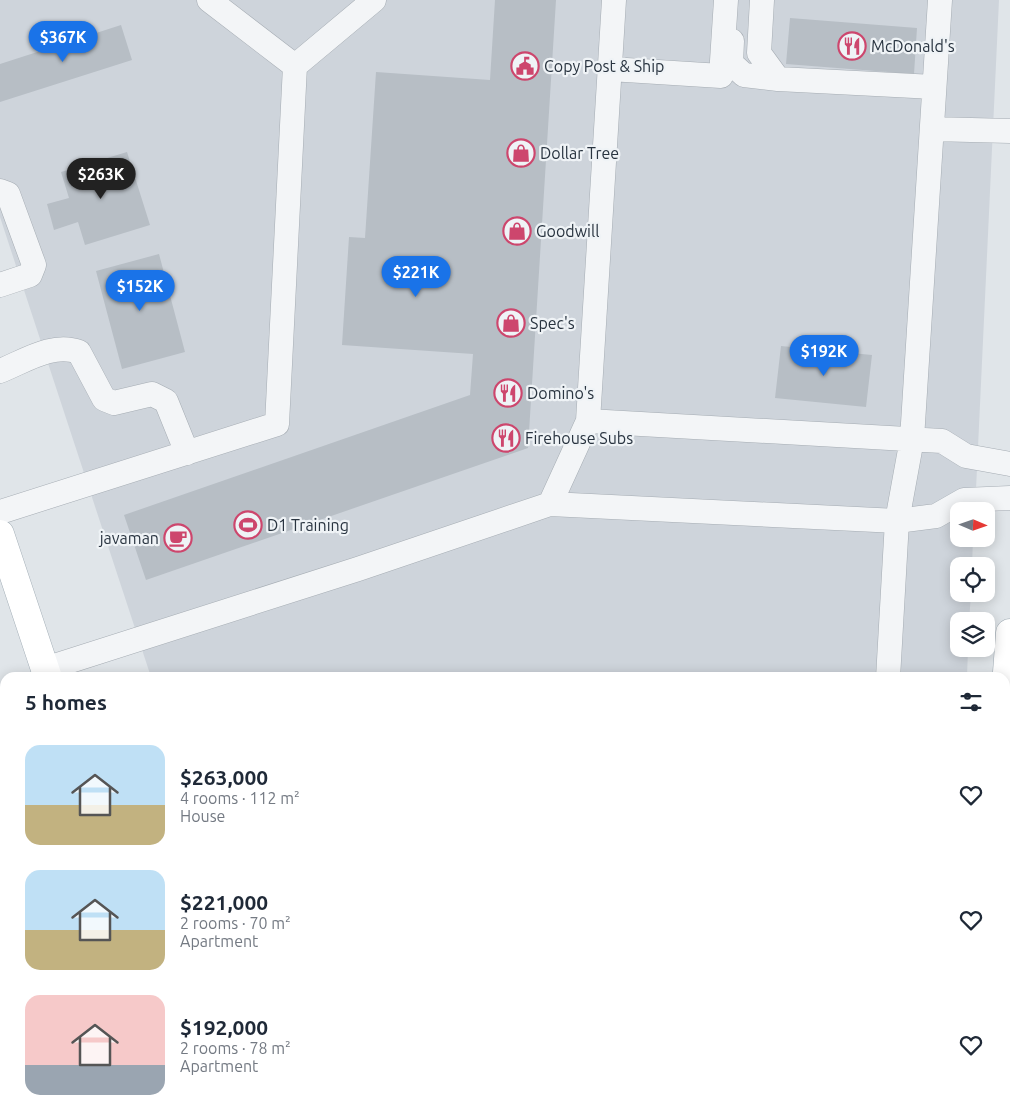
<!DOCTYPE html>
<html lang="en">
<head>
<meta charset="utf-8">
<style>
  body { margin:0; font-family:Ubuntu,sans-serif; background:#f2f2f3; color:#1f2937; height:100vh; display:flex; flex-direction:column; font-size:19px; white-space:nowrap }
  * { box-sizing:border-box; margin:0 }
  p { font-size:16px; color:#747a83 }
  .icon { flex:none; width:28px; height:28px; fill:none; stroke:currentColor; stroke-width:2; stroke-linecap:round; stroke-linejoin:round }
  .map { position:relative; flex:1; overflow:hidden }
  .side { position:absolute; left:0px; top:672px; width:1010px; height:446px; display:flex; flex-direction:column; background:#fff; border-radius:15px 15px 0 0; box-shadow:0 2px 12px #0003 }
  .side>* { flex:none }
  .needle { width:32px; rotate:92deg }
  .fabs { position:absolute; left:950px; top:502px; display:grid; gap:10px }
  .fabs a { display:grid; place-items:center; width:45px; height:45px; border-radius:10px; background:#fff; box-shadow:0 2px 12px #0003; font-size:25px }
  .price { position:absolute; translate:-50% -42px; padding:0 11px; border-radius:18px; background:#1a73e8; color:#fff; font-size:16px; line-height:32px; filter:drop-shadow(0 1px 2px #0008) }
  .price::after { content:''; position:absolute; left:50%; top:30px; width:15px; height:11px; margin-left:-8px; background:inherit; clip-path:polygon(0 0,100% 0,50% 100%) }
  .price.selected { background:#222; color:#fff }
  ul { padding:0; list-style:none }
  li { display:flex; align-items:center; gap:15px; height:125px; padding:0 25px }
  li span { display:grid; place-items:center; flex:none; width:140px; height:100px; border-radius:15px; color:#555 }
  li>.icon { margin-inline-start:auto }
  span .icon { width:60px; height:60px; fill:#fffc; stroke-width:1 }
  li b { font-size:21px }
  h2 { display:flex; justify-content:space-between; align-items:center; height:60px; padding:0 25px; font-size:21px }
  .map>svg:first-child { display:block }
  .built { fill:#ced4db }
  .building { fill:#b7bec5 }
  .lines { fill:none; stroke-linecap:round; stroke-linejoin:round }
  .minor-casing { stroke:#a5acb3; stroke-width:25 }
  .major-casing { stroke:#9fabb4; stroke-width:29 }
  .minor { stroke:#f3f5f7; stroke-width:24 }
  .major { stroke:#fff; stroke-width:28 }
  .labels { text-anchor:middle; stroke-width:4.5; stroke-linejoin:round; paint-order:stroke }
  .poi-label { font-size:16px; fill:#293440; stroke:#eff3f6; text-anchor:start }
</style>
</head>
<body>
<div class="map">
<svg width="1010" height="1118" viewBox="0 0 1010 1118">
  <rect width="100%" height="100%" fill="#e0e5e9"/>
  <path class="built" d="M0,0h999l-24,511h-16v28h14l-1,27h-13v28h12l-2,27h-10v28h9l-1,28h-816l-151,-460z
    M294,1114h652v4h-651z"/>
  <path class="building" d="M495,0h61l-28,448 -382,132 -22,-65 346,-120 3,-41 -131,-9 7,-108 16,1 11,-166 114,8z
    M790,18l127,10 -3,46 -128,-10z
    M121,25l11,35 -132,42v-38z
    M127,152l23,73 -65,20 -7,-23 -24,8 -7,-26 22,-6 -8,-26z
    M159,254l26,98 -63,17 -26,-98z
    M781,346l91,9 -6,52 -91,-9z
    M396,1114h61l2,4h-62z
    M533,1114h229l-1,4h-229z
    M786,1114h82l-1,4h-81z"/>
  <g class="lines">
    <g class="minor-casing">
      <path id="minor" d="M209,0l86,66
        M762,0l-3,53 19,26 156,8
        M732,41l-1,22 13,12 34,4
        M610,69l111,7 5,-76
        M932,129l78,2
        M0,191l8,3 26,71 -4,10 -30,10
        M0,371c25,-10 53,-29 79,-19l25,47 10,4 38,-9 14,7 21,52
        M588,421l26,-421
        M550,504l38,-83 354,20 24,15 44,8
        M0,512l277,-88 18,-358 79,-66
        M45,669l313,-100 192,-65 347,17 39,-5 28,-16 46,-2
        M888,678l9,-157 15,-82 28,-439
        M911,1118v-4"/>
    </g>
    <g class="major-casing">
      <path id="major" d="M0,534l48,144
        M1005,698l5,-65
        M194,1114l1,4
        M973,1118v-4"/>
    </g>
    <use href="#minor" class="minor"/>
    <use href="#major" class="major"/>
  </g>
  <defs>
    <g id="restaurant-ring" transform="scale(1.4375)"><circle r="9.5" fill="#eff3f6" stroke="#cd466d" stroke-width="1.5"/><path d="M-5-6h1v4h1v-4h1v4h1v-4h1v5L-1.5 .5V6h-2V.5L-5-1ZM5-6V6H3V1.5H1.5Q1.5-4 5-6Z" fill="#cd466d"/></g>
    <g id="civic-ring" transform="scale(1.4375)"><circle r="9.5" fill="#eff3f6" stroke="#cd466d" stroke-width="1.5"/><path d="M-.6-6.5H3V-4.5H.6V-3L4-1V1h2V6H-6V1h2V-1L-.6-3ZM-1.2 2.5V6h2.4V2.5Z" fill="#cd466d"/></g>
    <g id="shop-ring" transform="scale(1.4375)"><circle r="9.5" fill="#eff3f6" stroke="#cd466d" stroke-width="1.5"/><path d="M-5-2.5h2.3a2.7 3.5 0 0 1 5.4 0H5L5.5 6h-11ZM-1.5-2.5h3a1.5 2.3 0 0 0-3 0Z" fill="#cd466d"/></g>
    <g id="stadium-ring" transform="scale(1.4375)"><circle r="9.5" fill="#eff3f6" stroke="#cd466d" stroke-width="1.5"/><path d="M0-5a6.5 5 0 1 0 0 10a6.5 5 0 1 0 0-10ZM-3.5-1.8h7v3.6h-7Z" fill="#cd466d"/></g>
    <g id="cafe-ring" transform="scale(1.4375)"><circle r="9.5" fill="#eff3f6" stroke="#cd466d" stroke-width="1.5"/><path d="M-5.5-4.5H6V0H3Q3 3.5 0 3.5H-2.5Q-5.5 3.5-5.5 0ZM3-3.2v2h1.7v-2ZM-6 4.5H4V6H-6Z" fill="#cd466d"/></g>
  </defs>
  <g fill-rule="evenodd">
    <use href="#restaurant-ring" x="852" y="46"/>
    <use href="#civic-ring" x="525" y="66"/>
    <use href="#shop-ring" x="521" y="153"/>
    <use href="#shop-ring" x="517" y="231"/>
    <use href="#shop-ring" x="511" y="323"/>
    <use href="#restaurant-ring" x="508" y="393"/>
    <use href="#restaurant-ring" x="506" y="438"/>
    <use href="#stadium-ring" x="248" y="525"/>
    <use href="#cafe-ring" x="178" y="538"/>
  </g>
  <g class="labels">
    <g class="poi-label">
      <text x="871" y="52">McDonald's</text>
      <text x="544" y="72">Copy Post &amp; Ship</text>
      <text x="540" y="159">Dollar Tree</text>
      <text x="536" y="237">Goodwill</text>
      <text x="530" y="329">Spec's</text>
      <text x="527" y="399">Domino's</text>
      <text x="525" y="444">Firehouse Subs</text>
      <text x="267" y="531">D1 Training</text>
      <text x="159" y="544" text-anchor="end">javaman</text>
    </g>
  </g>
</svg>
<div class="fabs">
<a><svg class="needle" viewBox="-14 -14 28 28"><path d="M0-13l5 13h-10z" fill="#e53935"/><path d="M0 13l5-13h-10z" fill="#747a83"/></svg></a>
<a><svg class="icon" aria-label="locate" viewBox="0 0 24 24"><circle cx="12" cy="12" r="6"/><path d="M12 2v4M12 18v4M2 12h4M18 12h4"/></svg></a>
<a><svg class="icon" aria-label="layers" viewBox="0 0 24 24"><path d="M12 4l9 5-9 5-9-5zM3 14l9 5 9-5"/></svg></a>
</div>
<b class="price" style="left:63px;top:63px">$367K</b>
<b class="price selected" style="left:101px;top:200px">$263K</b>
<b class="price" style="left:416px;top:298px">$221K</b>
<b class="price" style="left:140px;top:312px">$152K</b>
<b class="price" style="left:824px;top:377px">$192K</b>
<section class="side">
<h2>5 homes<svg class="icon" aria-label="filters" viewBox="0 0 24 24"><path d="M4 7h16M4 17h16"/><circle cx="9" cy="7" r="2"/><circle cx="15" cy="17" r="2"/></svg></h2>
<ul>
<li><span style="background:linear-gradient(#bfe0f5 60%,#c2b280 0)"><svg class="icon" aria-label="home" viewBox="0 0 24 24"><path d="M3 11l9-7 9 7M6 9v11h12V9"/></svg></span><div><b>$263,000</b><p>4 rooms · 112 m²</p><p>House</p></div><svg class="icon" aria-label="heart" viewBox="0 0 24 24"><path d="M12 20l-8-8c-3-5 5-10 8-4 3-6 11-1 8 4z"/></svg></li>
<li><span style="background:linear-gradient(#bfe0f5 60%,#c2b280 0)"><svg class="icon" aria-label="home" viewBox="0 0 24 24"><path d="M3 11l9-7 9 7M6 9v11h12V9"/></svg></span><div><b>$221,000</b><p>2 rooms · 70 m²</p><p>Apartment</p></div><svg class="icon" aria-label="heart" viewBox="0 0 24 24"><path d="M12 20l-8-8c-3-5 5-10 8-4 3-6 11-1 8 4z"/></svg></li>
<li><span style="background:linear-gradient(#f6c9c9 70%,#9aa5b1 0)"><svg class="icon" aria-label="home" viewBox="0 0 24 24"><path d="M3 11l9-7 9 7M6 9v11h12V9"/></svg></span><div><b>$192,000</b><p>2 rooms · 78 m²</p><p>Apartment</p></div><svg class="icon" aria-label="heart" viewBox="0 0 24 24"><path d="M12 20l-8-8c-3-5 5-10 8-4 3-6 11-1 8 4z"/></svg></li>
</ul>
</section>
</div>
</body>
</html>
